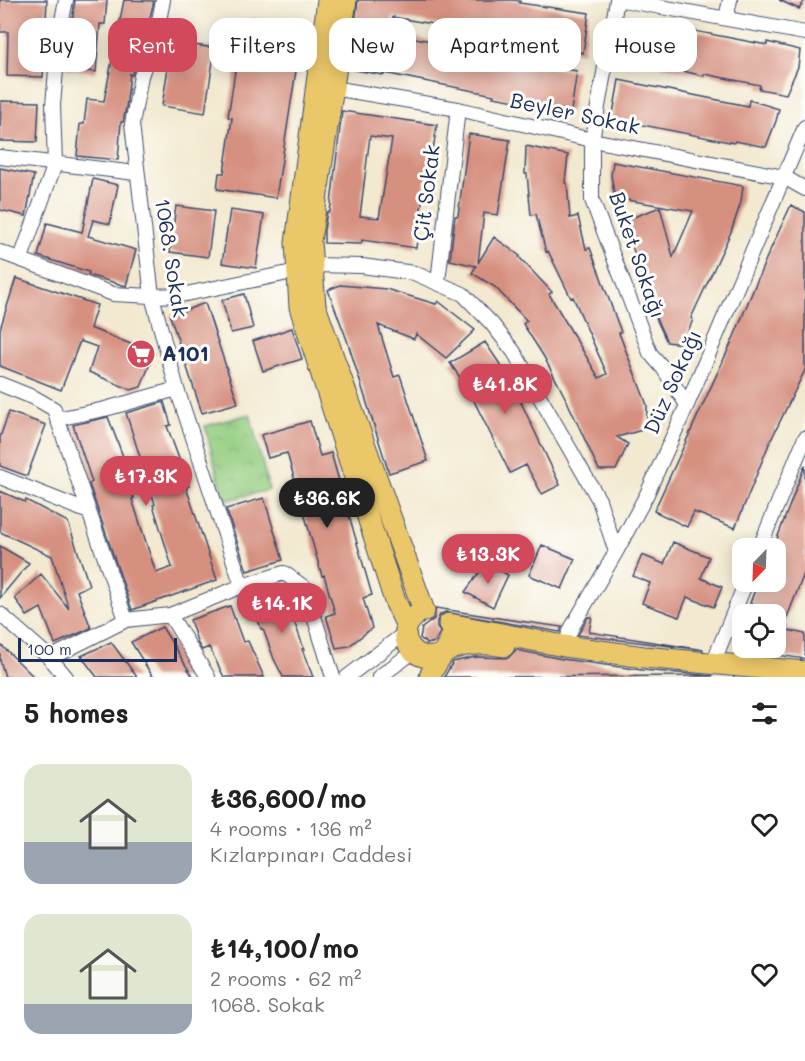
<!DOCTYPE html>
<html lang="en">
<head>
<meta charset="utf-8">
<style>
  body { margin:0; font-family:Mali,sans-serif; background:#f6f6f6; color:#222; height:100vh; display:flex; flex-direction:column; font-size:22px; white-space:nowrap }
  * { box-sizing:border-box; margin:0 }
  p { font-size:20px; color:#767676 }
  .icon { flex:none; width:33px; height:33px; fill:none; stroke:currentColor; stroke-width:2; stroke-linecap:round; stroke-linejoin:round }
  .map { position:relative; height:677px; overflow:hidden }
  .panel { display:flex; flex-direction:column; background:#fff; flex:1 }
  .panel>* { flex:none }
  .banner { position:absolute; left:18px; top:18px; width:770px; height:54px; display:flex; gap:12px }
  .needle { width:39px; rotate:203deg }
  .fabs { position:absolute; left:732px; top:538px; display:grid; gap:12px }
  .fabs a { display:grid; place-items:center; width:54px; height:54px; border-radius:12px; background:#fff; box-shadow:0 3px 15px #0003; font-size:30px }
  .scale { position:absolute; left:18px; bottom:15px; width:159px; box-sizing:border-box; padding-left:6px; border:3px solid #1b2f5e; border-top:0; font-size:16px; line-height:21px; white-space:nowrap; color:#1b2f5e; -webkit-text-stroke:4px #fdfcf7; paint-order:stroke }
  .price { position:absolute; translate:-50% -51px; padding:0 14px; border-radius:21px; background:#d1495b; color:#fff; font-size:20px; line-height:39px; filter:drop-shadow(0 2px 3px #0008) }
  .price::after { content:''; position:absolute; left:50%; top:36px; width:18px; height:14px; margin-left:-9px; background:inherit; clip-path:polygon(0 0,100% 0,50% 100%) }
  .price.on { background:#222; color:#fff }
  ul { padding:0; list-style:none }
  li { display:flex; align-items:center; gap:18px; height:150px; padding:0 24px }
  li span { display:grid; place-items:center; flex:none; width:168px; height:120px; border-radius:18px; color:#555 }
  li>.icon { margin-inline-start:auto }
  span .icon { width:72px; height:72px; fill:#fffc; stroke-width:1 }
  li b { font-size:26px }
  h2 { display:flex; justify-content:space-between; align-items:center; height:72px; padding:0 24px; font-size:26px }
  .tag { padding:0 21px; border-radius:18px; background:#fff; box-shadow:0 3px 15px #0003; font-size:21px; line-height:54px }
  .tag.on { background:#d1495b; color:#fff }
  .map>svg:first-child { display:block }
  .park { fill:url(#park-crowns); stroke:#587e70; stroke-width:1.5 }
  .building { fill:#d69080; fill-rule:evenodd }
  .lines { fill:none; stroke-linecap:round; stroke-linejoin:round }
  .street-casing { stroke:#3b4b6f; stroke-width:16 }
  .primary-casing { stroke:#3b4b6f; stroke-width:23 }
  .street { stroke:#fff; stroke-width:14 }
  .primary { stroke:#eac769; stroke-width:21 }
  .labels { text-anchor:middle; stroke-width:6; stroke-linejoin:round; paint-order:stroke }
  .street-label { font-size:21px; fill:#1b2f5e; stroke:#fdfcf7 }
  .poi-label { font-size:21px; font-weight:bold; fill:#1b2f5e; stroke:#fdfcf7; text-anchor:start }
</style>
</head>
<body>
<div class="map">
<svg width="805" height="677" viewBox="0 0 805 677">
  <defs>
    <pattern id="park-crowns" width="20" height="18" patternUnits="userSpaceOnUse" patternTransform="scale(1.5)"><rect width="20" height="18" fill="#95ce82"/><path d="M2 6a3 3 0 1 1 6 0M12 15a3 3 0 1 1 6 0" fill="none" stroke="#80b173"/></pattern>
  </defs>
  <rect width="100%" height="100%" fill="#fdfcf7"/>
  <filter id="ink" filterUnits="userSpaceOnUse"><feTurbulence type="fractalNoise" baseFrequency=".0167" numOctaves="2"/><feDisplacementMap in="SourceGraphic" scale="12" xChannelSelector="R" yChannelSelector="G"/><feConvolveMatrix kernelMatrix="1 2 1 2 8 2 1 2 1" color-interpolation-filters="sRGB"/></filter>
  <filter id="wash" filterUnits="userSpaceOnUse"><feTurbulence type="fractalNoise" baseFrequency=".008" numOctaves="4" result="noise"/><feDisplacementMap in="SourceGraphic" scale="24" xChannelSelector="R" yChannelSelector="G"/><feGaussianBlur stdDeviation="1.35" result="paint"/><feColorMatrix in="noise" values="0 0 0 0 0 0 0 0 0 0 0 0 0 0 0 0 0 1.4 0 .05"/><feComposite in="paint" operator="in"/></filter>
  <g filter="url(#wash)">
    <rect width="100%" height="100%" fill="#f2e9d0"/>
    <path class="park" d="M250,414l19,76 -45,11 -19,-75z"/>
    <g id="blocks">
      <path class="building" d="M0,0h47l-4,77 -36,-1 1,-44h-8z
        M75,0h32l-2,24h-5l-4,48 -30,-3z
        M124,0l30,1 -9,36 -13,38 -2,-1 -4,34 -3,14h-2l-3,38 -41,-4 3,-32h4l3,-25 17,2z
        M358,0h154l8,1 -1,2 70,10 -6,40 -61,-13 -84,-13v-2l-45,-8 -3,16 101,20 -1,1 51,8v4l36,5 -6,40 -78,-14 1,-2 -110,-22v2l-35,-6z
        M779,0h26l-6,9z
        M250,18l53,8 -27,172 -59,-9 2,-16h5l8,-55 -4,-1 12,-78 7,1z
        M630,21l38,8 1,-3 98,19v-3l33,8 -2,17 -12,27 -27,-5 1,-4 -56,-11v2l-81,-19z
        M172,42l43,6 -10,65 -43,-7z
        M619,80l129,26 1,-6 30,9 -3,12 -10,26 -31,-6 -1,2 -122,-24z
        M1,101l38,1 -2,40 -37,-1z
        M342,111l95,14 -9,55h-3l-9,68 -54,-8 -1,4 -37,-1v-12l3,-19h3zM370,136l22,3 -13,79 -19,-2z
        M469,134l41,6 -12,75 -14,-2 -6,50 16,-26 26,19 -1,1 33,35 -3,2 50,84 8,-4 -34,-77 -2,1 -23,-47 -2,1 -10,-38 -5,1 -4,-41h-2l1,-28 42,9 -3,28h2l3,35 8,-2 8,33 4,-1 31,84 -2,1 28,72v14l-5,11 -25,7 11,7 -12,26h-17l-32,-69 -23,-44 -21,-33 4,-3 -32,-34 -23,-14 4,-7 -26,-6 5,-44h3z
        M613,162l130,24 -2,16 -10,30 -40,86 2,2 -11,24 -15,-2 -12,-26h2l-34,-95 37,-14 13,50 20,-46 -78,-13 -4,-22z
        M0,168l34,7 -8,41 -26,-6z
        M93,179l25,6 -8,39 -17,-4 -5,16 48,14 -10,36 -38,-11 1,-3 -51,-16 9,-33 35,9z
        M791,205l14,7v158l-36,74 -34,84 -41,-16 -7,15 -33,-16 79,-172 33,-80z
        M176,206l38,5 -6,46 -38,-5z
        M230,210l34,5 -8,53 -34,-5z
        M16,278l81,27 -7,23 64,25 -13,34 -10,3 -42,-18 8,-25 -17,-6 -19,49 -61,-24v-37z
        M340,285l46,4 50,15 2,-3 37,29 -29,28 -30,-24 -2,5 -36,-14 16,52 6,-2 28,86 -39,12 -42,-133 -19,-50z
        M244,294l9,34 -22,5 -9,-33z
        M205,303l33,100 -36,10 -32,-97z
        M292,328l10,31 -39,12 -10,-30z
        M485,342l25,37 50,106 -18,9 -16,-29 -16,8 -42,-84 -18,-26z
        M164,402l7,23 -4,1 22,60 -3,1 31,93 -85,30 -43,-126 3,-2 -19,-57 35,-8 19,50 -3,1 10,30 -2,1 24,74 16,-6 -19,-62 2,-1 -29,-91z
        M9,412l37,13 -19,51 -27,-10v-29z
        M310,421l10,35 11,-3 41,142 -9,3 9,30 -23,18 -13,2 -10,-32 9,-3 -11,-38 -2,1 -35,-123 -19,5 -7,-23z
        M805,465v106l-21,54 3,1v4l18,4v25l-49,-7 1,-4h19v-36l-26,-9 8,-21h18v-33h-3z
        M0,491l25,11 1,-2 42,22 21,63 -12,6 14,37 -36,16 -14,-36 -14,8 -12,-18 26,-24 28,35 -17,-53 -52,-24z
        M264,498l19,62 -36,11 -21,-62z
        M673,542l36,15 -8,21 21,9 -8,20 -27,-10 -8,20 -37,-14 8,-20 -17,-7 9,-21 22,9z
        M542,545l33,14 -13,30 -33,-14z
        M0,546l29,17 -29,35z
        M486,563l22,12 -15,32 -28,-15z
        M287,589l9,28 -3,1 11,31h-2l11,28h-30l-9,-18 -11,-30h-2l-9,-28z
        M230,606l13,36 5,-1 16,36h-40l-15,-30 -7,3 -4,-6 -8,-24z
        M436,608l69,11 57,8 -2,5 -115,-20 -5,3 -3,6v7l3,4 -5,10 -8,2 -7,-6 2,-10 12,-9z
        M588,617h4l-3,15 115,18 -126,-15z
        M162,627l31,50h-40l-22,-35z
        M111,642l26,35h-40l-16,-21z
        M0,644l34,33h-29l-5,-17z
        M516,650l46,9 80,11 71,6 -269,1 9,-15 22,-5 33,1z"/>
    </g>
  </g>
  <g filter="url(#ink)">
    <use href="#blocks" fill-opacity="0" stroke="#3b4b6f" stroke-width="1.5"/>
    <g class="lines">
      <g class="street-casing">
        <path id="street" d="M163,0l-6,31 -16,45 -9,48 20,172 25,93 65,197
          M617,0l-25,140v60l58,153 13,15 24,37
          M622,0l183,33
          M726,18l4,-18
          M333,88l125,21 134,31 192,37 21,12
          M0,157l136,16
          M0,252l113,42 39,2 29,-1 117,-24
          M21,258l34,-94 -2,-59 6,-70 7,-35
          M312,265l50,1 52,7 49,21 29,30 22,28 85,148 17,52
          M438,282l20,-173
          M0,384l35,14 19,11 72,211
          M57,419l48,-10 72,-20
          M0,477l89,35
          M759,549l46,-111
          M0,614l50,44 16,19
          M170,615l38,62
          M564,646l8,-19 44,-75 31,-58 40,-89 118,-278
          M50,658l76,-38 44,-5 72,-29 42,-13 21,15 28,89
          M713,663l33,-81
          M347,677l58,-44
          M379,677l34,-25"/>
      </g>
      <g class="primary-casing">
        <path id="primary" d="M328,0l-32,243 4,64 95,294 12,25
          M346,0l-36,241 5,65 109,305
          M415,616c-23,18 0,50 26,39
          M449,624l115,22 80,11 161,15
          M446,651c19,-8 37,-9 58,-5
          M430,677c4,-15 17,-24 21,-39"/>
      </g>
      <use href="#street" class="street"/>
      <use href="#primary" class="primary"/>
    </g>
  </g>
  <defs>
    <g id="supermarket-disc" transform="scale(1.5)"><circle r="9.5" fill="#d1495b" stroke="#fdfcf7"/><path d="M-6-5.5h2.5l.6 2H6L4.5 2H-2.5L-4.4-4H-6ZM-1.5 3.2a1.3 1.3 0 1 0 .1 0ZM3 3.2a1.3 1.3 0 1 0 .1 0Z" fill="#fff"/></g>
  </defs>
  <g fill-rule="evenodd">
    <use href="#supermarket-disc" x="141" y="354"/>
  </g>
  <g class="labels">
    <g class="street-label">
      <text transform="translate(575 114) rotate(12)" y="7">Beyler Sokak</text>
      <text transform="translate(427 193) rotate(-83)" y="7">Çit Sokak</text>
      <text transform="translate(637 255) rotate(71)" y="7">Buket Sokağı</text>
      <text transform="translate(171 258) rotate(81)" y="7">1068. Sokak</text>
      <text transform="translate(673 382) rotate(-66)" y="7">Düz Sokağı</text>
    </g>
    <g class="poi-label">
      <text x="162" y="361">A101</text>
    </g>
  </g>
</svg>
<div class="fabs">
<a><svg class="needle" viewBox="-14 -14 28 28"><path d="M0-13l5 13h-10z" fill="#e53935"/><path d="M0 13l5-13h-10z" fill="#767676"/></svg></a>
<a><svg class="icon" aria-label="locate" viewBox="0 0 24 24"><circle cx="12" cy="12" r="6"/><path d="M12 2v4M12 18v4M2 12h4M18 12h4"/></svg></a>
</div>
<div class="scale">100 m</div>
<b class="price" style="left:505px;top:415px">₺41.8K</b>
<b class="price" style="left:146px;top:507px">₺17.3K</b>
<b class="price on" style="left:327px;top:529px">₺36.6K</b>
<b class="price" style="left:488px;top:585px">₺13.3K</b>
<b class="price" style="left:282px;top:634px">₺14.1K</b>
<div class="banner">
<a class="tag">Buy</a>
<a class="tag on">Rent</a>
<a class="tag">Filters</a>
<a class="tag">New</a>
<a class="tag">Apartment</a>
<a class="tag">House</a>
</div>
</div>
<section class="panel">
<h2>5 homes<svg class="icon" aria-label="filters" viewBox="0 0 24 24"><path d="M4 7h16M4 17h16"/><circle cx="9" cy="7" r="2"/><circle cx="15" cy="17" r="2"/></svg></h2>
<ul>
<li><span style="background:linear-gradient(#dfe7d0 65%,#9aa5b1 0)"><svg class="icon" aria-label="home" viewBox="0 0 24 24"><path d="M3 11l9-7 9 7M6 9v11h12V9"/></svg></span><div><b>₺36,600/mo</b><p>4 rooms · 136 m²</p><p>Kızlarpınarı Caddesi</p></div><svg class="icon" aria-label="heart" viewBox="0 0 24 24"><path d="M12 20l-8-8c-3-5 5-10 8-4 3-6 11-1 8 4z"/></svg></li>
<li><span style="background:linear-gradient(#dfe7d0 75%,#9aa5b1 0)"><svg class="icon" aria-label="home" viewBox="0 0 24 24"><path d="M3 11l9-7 9 7M6 9v11h12V9"/></svg></span><div><b>₺14,100/mo</b><p>2 rooms · 62 m²</p><p>1068. Sokak</p></div><svg class="icon" aria-label="heart" viewBox="0 0 24 24"><path d="M12 20l-8-8c-3-5 5-10 8-4 3-6 11-1 8 4z"/></svg></li>
</ul>
</section>
</body>
</html>
